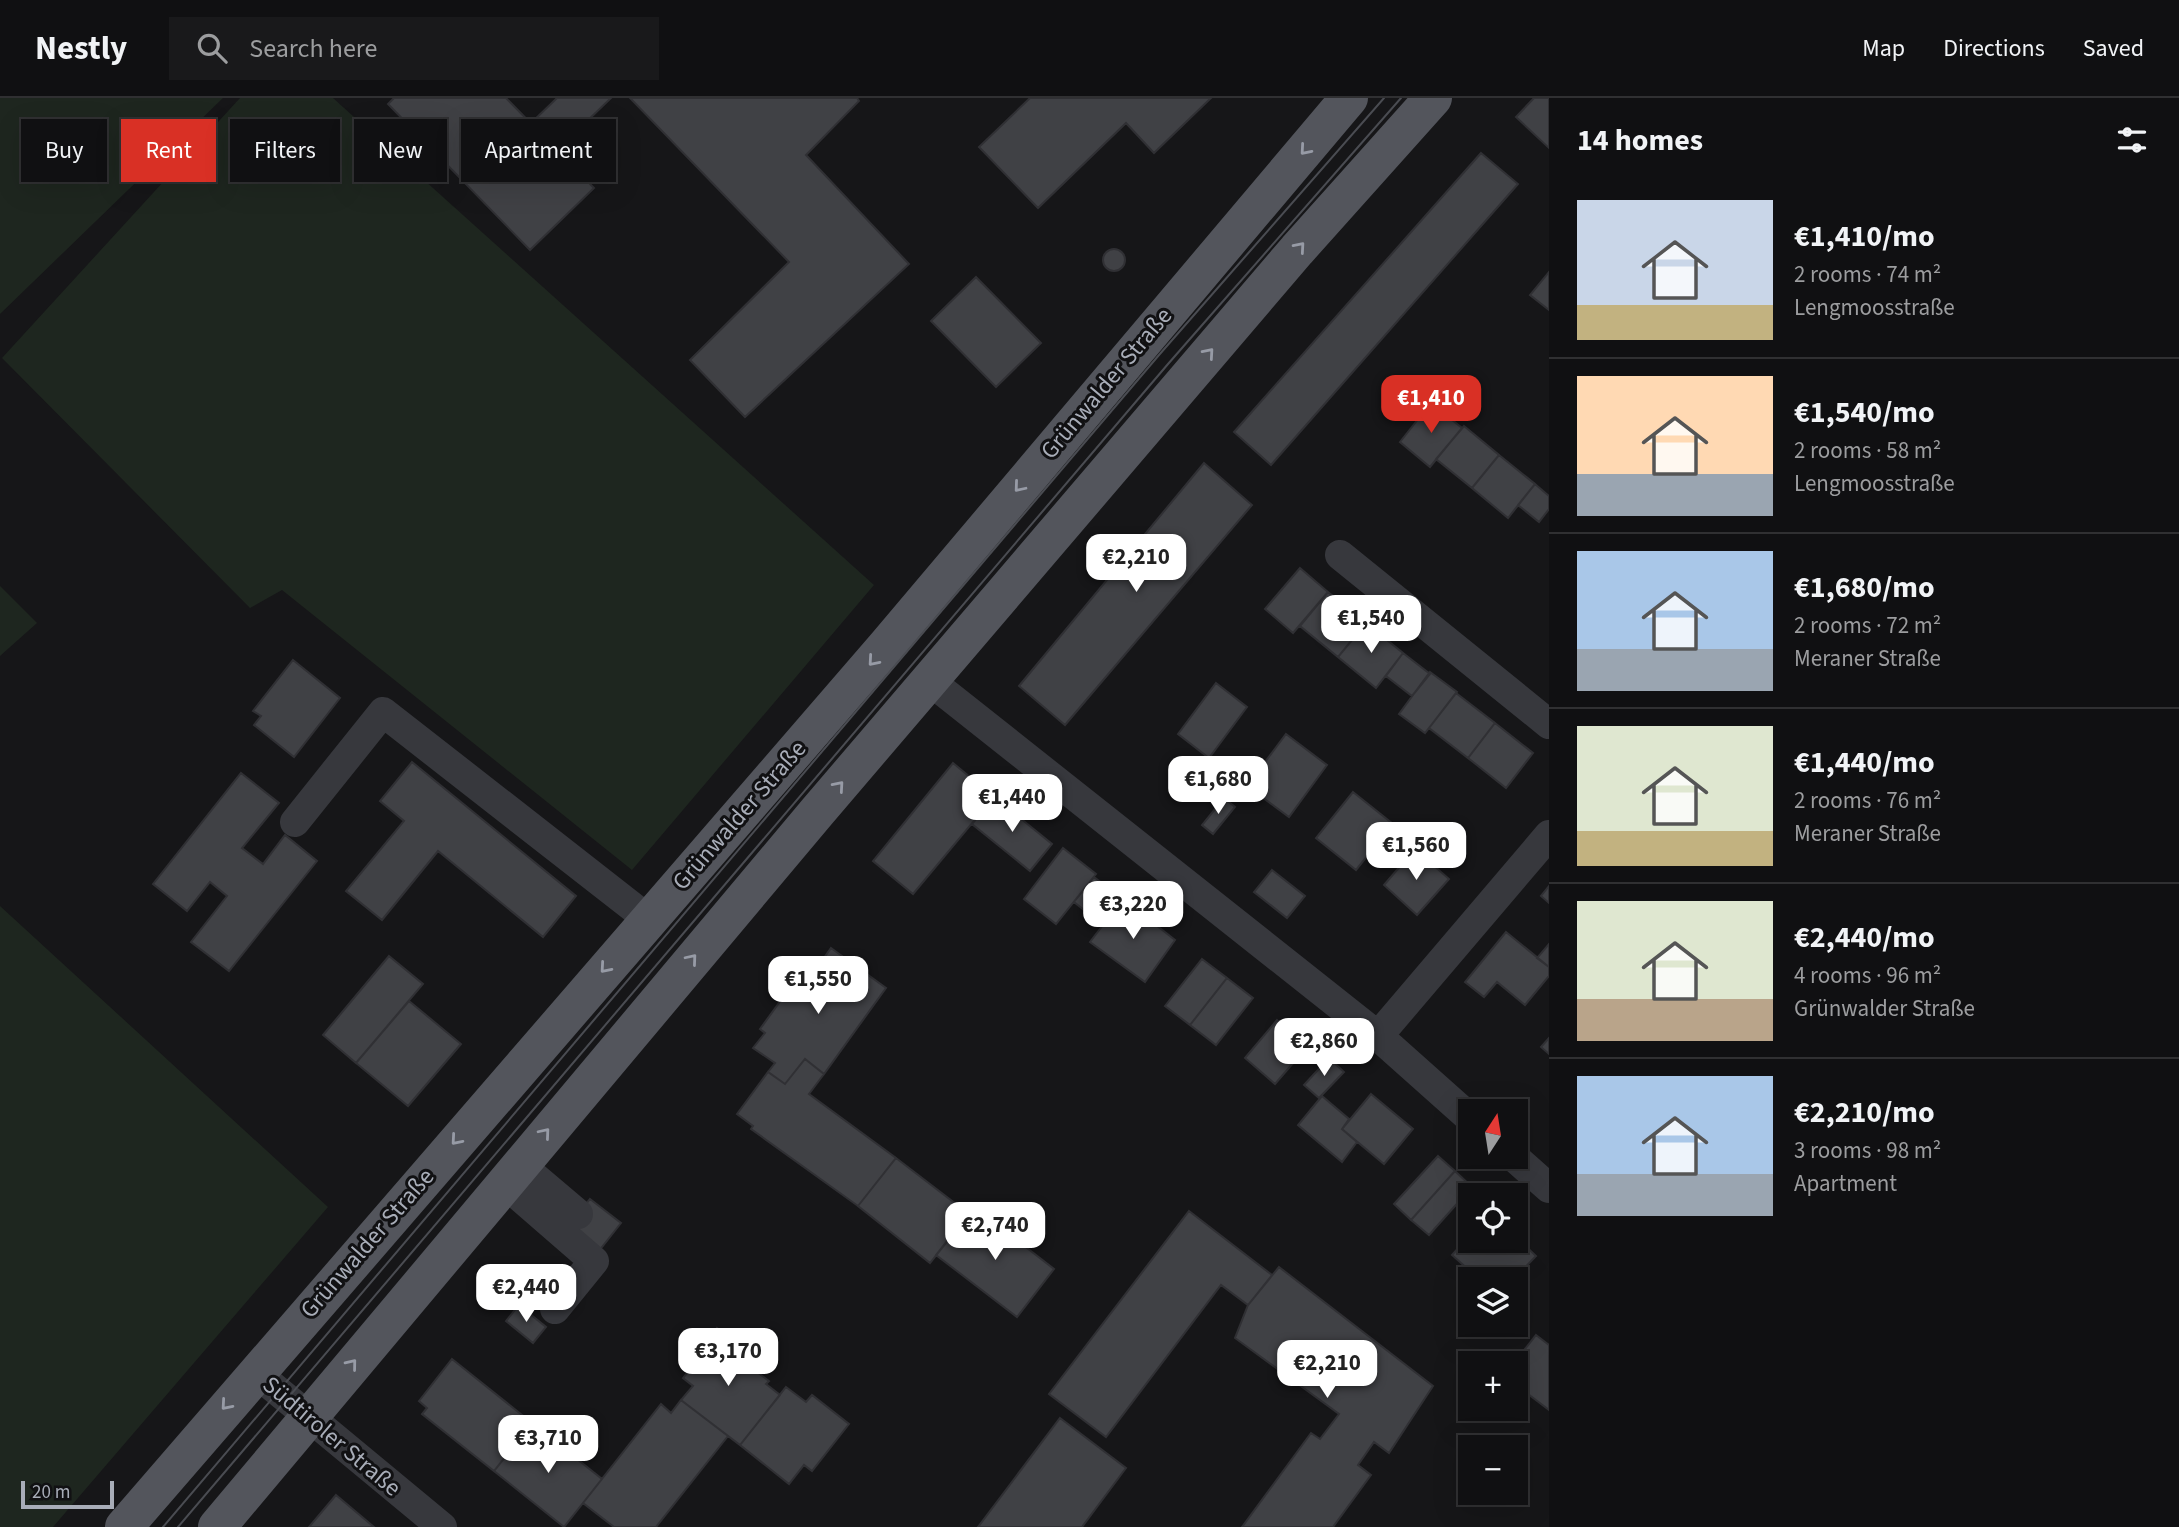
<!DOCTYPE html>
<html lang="en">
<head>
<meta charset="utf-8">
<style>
  body { margin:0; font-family:"Source Sans 3",sans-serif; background:#19191b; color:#f1f3f6; height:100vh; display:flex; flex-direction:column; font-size:26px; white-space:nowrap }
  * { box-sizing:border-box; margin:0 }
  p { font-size:23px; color:#9c9d9f }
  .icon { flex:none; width:38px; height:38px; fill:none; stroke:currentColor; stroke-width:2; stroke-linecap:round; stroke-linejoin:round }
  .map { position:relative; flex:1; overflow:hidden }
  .side { display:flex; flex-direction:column; background:#101012; width:630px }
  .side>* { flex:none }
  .top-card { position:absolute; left:21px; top:21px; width:665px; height:63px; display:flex; gap:14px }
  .needle { width:46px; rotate:12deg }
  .controls { position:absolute; left:1458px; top:1001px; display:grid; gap:14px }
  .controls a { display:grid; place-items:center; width:70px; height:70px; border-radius:0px; background:#101012; box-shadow:0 7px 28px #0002,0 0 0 2px #303032; font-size:35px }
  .scale { position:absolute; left:21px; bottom:18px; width:93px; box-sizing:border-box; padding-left:7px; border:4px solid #a8adb8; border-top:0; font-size:19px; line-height:24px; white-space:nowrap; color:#a8adb8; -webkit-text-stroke:5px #111113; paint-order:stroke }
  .price { position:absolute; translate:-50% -60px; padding:0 16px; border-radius:14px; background:#fff; color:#222; font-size:23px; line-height:46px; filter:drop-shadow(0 2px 4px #0008) }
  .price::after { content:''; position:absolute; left:50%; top:42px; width:21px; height:16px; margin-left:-10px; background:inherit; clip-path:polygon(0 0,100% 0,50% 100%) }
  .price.current { background:#d93025; color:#fff }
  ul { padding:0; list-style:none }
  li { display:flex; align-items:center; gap:21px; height:175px; padding:0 28px }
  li+li { border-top:2px solid #303032 }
  li span { display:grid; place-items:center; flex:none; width:196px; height:140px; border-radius:0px; color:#555 }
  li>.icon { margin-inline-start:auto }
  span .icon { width:84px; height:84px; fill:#fffc; stroke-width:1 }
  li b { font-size:30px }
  h2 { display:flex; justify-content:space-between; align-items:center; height:84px; padding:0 28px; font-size:30px }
  .pill { padding:0 24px; border-radius:0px; background:#101012; box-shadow:0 7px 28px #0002,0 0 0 2px #303032; font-size:24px; line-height:63px }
  .pill.current { background:#d93025; color:#fff }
  header { display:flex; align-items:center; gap:42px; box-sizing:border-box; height:98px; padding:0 35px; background:#101012; border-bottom:2px solid #303032 }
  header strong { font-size:33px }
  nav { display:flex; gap:38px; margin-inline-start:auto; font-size:24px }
  .search { width:490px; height:63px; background:#19191b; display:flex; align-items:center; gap:18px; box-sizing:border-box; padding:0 24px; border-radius:0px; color:#9c9d9f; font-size:26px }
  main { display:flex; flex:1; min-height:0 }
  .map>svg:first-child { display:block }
  .green { fill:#1e261f }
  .building { fill:#404145; stroke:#303034; stroke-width:2 }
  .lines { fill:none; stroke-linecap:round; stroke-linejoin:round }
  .minor { stroke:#37383d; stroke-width:30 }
  .major { stroke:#53555c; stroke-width:38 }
  .tram { stroke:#4a4c52; stroke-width:2 }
  .oneway { stroke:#979ba6 }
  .labels { text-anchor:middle; stroke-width:6; stroke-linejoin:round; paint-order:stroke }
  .street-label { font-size:24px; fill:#a8adb8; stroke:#111113 }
</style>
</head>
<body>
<header>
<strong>Nestly</strong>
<div class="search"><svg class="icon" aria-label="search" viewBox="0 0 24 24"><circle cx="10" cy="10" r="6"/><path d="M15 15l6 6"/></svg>Search here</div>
<nav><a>Map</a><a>Directions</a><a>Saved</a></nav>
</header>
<main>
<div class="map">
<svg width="1549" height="1429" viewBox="0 0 1549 1429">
  <rect width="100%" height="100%" fill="#161618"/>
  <path class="green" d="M0,0h223l-223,216z
    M240,0h93l541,487 -242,285 -350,-280 -32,18 -248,-250z
    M0,488l37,37 -37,33z
    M0,808l328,301 -275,320h-53z"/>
  <path class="building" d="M394,0h112l88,90 -64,62 -142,-146z
    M557,0h54l-54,52 -26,-27z
    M630,0h227l2,3 -53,54 103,109 -164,153 -55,-57 99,-98z
    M1030,0h181l-57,55 -28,-30 -88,85 -59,-61z
    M1534,0h15v50l-33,-31z
    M1481,55l37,31 -247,281 -37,-33z
    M1103 162a11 11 0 1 1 22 0a11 11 0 1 1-22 0Z
    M1549,174v38l-19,-15z
    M976,179l65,66 -45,44 -65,-66z
    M1431,305l31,25 -32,39 -30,-25z
    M1464,328l35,29 -27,33 -36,-29z
    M1499,357l36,29 -27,34 -36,-30z
    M1204,365l48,42 -187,220 -46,-39z
    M1535,386l14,12v13l-10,13 -21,-17z
    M1300,470l28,24 -35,41 -28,-24z
    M1328,494l38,31 -28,34 -38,-31z
    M1366,525l37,30 -27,35 -38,-31z
    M1403,555l27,21 -18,22 -26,-20z
    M293,562l47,38 -46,59 -40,-32 7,-9 -8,-5z
    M1430,574l27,20 -32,41 -26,-19z
    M1216,585l31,24 -38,51 -31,-24z
    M1456,595l39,30 -27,35 -39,-30z
    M1495,625l38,30 -27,35 -38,-30z
    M1286,636l41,31 -38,52 -42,-31z
    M412,664l164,134 -33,41 -105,-86 -56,69 -36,-29 58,-70 -24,-20z
    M953,665l41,34 -81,97 -40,-33z
    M241,675l38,30 -37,45 21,16 22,-29 32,26 -88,110 -38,-29 36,-46 -17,-14 -23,29 -34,-27z
    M1353,694l40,32 -37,46 -40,-32z
    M994,699l58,47 -22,27 -58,-47z
    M1224,700l11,9 -22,27 -11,-9z
    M1063,750l33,26 -40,50 -32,-25z
    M1415,751l34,30 -32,36 -33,-30z
    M1272,772l33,26 -18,22 -33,-26z
    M1094,779l29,22 -20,26 -29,-23z
    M1549,788v17l-8,-7z
    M1123,801l52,41 -30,42 -55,-40z
    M1506,834l43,35v9l-24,29 -28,-23 -13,15 -19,-15z
    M1549,846v23l-12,-9z
    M831,850l55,40 -62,86 -19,-15 -20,25 -17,-12 7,-9 -22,-15 12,-15 -5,-4 51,-70 8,6z
    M389,858l34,28 -67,79 -33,-28z
    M1202,861l25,19 -37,47 -25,-19z
    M1227,880l26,20 -37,47 -26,-20z
    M409,903l52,43 -53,62 -52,-43z
    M1277,922l30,27 -32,37 -30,-26z
    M1549,940v16l-8,-7z
    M1329,960l15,14 -25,26 -15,-13z
    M805,961l19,15 -15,20 87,64 -38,48 -107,-77 2,-3 -16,-12 31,-42 17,12z
    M1371,996l42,35 -29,35 -42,-35z
    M1322,998l27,23 -7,10 15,13 -15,20 -44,-37z
    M1438,1058l17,15 -44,49 -17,-16z
    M896,1060l73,56 -39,49 -72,-57z
    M1455,1073l17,16 -43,48 -18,-15z
    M590,1101l31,24 -23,29 -31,-24z
    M974,1109l80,62 -37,48 -81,-62z
    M1189,1113l83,64 -24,30 -27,-20 -115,152 -57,-43z
    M1470,1137v6h46v-4l20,19 -22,23h-35l-27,-24z
    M1279,1169l154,119 -44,67 -15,-11 -16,23 13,10 -38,52h-91l69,-94 9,6 19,-25 -104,-76 13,-33z
    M519,1207l27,22 -13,16 -27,-22z
    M717,1230l38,29 -7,8 21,16 -3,3 14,11 -40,50 -59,-45 12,-14 -10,-8 22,-27 -4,-3z
    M1536,1237l13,10v65l-33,-25 -2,-22z
    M452,1261l80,64 -38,48 -72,-57 5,-6 -8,-7z
    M786,1289l20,15 6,-7 37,29 -37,47 -8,-6 -15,19 -49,-39z
    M681,1302l47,36 -72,91h-42l-31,-24 78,-99 10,9z
    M1060,1320l66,50 -44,59h-104z
    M532,1325l70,56 -38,48 -70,-56z
    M336,1397l38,32h-65z"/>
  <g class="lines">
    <path class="minor" d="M1340,457l209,169
      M930,583l448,355 92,82
      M295,724l88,-110 265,207
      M1378,938l171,-201
      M1514,1059l35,31
      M519,1066l59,50
      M504,1085l90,78 -39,48
      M255,1274l187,155"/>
    <path class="major" d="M124,1429l763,-882 462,-547
      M217,1429l600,-715 480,-562 136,-152"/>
    <path class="tram" d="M163,1429l996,-1172 225,-257
      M178,1429l990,-1163 233,-266"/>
  </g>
  <defs><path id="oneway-chevron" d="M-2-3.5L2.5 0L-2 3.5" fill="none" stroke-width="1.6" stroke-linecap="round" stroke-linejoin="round" transform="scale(1.75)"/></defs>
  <g class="oneway">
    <use href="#oneway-chevron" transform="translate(1305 52) rotate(131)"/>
    <use href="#oneway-chevron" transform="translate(1300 149) rotate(-49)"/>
    <use href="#oneway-chevron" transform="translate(1209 255) rotate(-49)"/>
    <use href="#oneway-chevron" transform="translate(1019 389) rotate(130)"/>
    <use href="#oneway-chevron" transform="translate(873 563) rotate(131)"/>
    <use href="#oneway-chevron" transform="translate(839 688) rotate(-49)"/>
    <use href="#oneway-chevron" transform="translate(692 861) rotate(-50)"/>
    <use href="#oneway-chevron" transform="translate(605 870) rotate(131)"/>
    <use href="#oneway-chevron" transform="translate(545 1035) rotate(-50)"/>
    <use href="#oneway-chevron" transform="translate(456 1042) rotate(131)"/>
    <use href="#oneway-chevron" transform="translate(352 1266) rotate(-51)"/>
    <use href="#oneway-chevron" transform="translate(226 1307) rotate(131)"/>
  </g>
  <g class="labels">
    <g class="street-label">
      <text transform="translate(1106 285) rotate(-50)" y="8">Grünwalder Straße</text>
      <text transform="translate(739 717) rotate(-49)" y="8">Grünwalder Straße</text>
      <text transform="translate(367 1145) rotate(-49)" y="8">Grünwalder Straße</text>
      <text transform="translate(332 1338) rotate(40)" y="8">Südtiroler Straße</text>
    </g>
  </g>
</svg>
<div class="controls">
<a><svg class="needle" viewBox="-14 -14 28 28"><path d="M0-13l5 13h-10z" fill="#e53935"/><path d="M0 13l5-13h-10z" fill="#9c9d9f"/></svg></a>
<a><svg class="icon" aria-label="locate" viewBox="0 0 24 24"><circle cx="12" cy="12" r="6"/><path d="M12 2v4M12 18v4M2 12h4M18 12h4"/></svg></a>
<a><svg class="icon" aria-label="layers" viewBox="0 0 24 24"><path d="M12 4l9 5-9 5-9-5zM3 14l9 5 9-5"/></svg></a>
<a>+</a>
<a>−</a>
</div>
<div class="scale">20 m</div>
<b class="price current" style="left:1431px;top:337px">€1,410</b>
<b class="price" style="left:1136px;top:496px">€2,210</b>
<b class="price" style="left:1371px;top:557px">€1,540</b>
<b class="price" style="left:1218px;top:718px">€1,680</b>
<b class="price" style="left:1012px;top:736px">€1,440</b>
<b class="price" style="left:1416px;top:784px">€1,560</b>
<b class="price" style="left:1133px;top:843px">€3,220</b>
<b class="price" style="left:818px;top:918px">€1,550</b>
<b class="price" style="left:1324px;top:980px">€2,860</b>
<b class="price" style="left:995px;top:1164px">€2,740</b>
<b class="price" style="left:526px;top:1226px">€2,440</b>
<b class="price" style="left:728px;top:1290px">€3,170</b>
<b class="price" style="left:1327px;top:1302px">€2,210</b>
<b class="price" style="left:548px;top:1377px">€3,710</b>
<div class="top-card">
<a class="pill">Buy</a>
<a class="pill current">Rent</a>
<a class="pill">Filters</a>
<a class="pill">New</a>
<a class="pill">Apartment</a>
</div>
</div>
<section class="side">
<h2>14 homes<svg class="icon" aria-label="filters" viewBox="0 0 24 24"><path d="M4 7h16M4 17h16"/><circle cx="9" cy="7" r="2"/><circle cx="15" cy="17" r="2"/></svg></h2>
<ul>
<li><span style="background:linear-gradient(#c9d6e8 75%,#c2b280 0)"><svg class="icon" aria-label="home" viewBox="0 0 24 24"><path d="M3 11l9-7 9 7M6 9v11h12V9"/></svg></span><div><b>€1,410/mo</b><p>2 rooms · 74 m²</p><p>Lengmoosstraße</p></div></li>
<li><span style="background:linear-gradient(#ffd9b3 70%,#9aa5b1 0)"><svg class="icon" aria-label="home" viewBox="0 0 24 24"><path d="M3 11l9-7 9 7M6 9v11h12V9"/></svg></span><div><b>€1,540/mo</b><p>2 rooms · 58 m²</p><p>Lengmoosstraße</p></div></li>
<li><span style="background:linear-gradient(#a9c7e8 70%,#9aa5b1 0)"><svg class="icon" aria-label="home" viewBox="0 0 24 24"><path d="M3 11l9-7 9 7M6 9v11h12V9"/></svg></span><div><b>€1,680/mo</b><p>2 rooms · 72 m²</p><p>Meraner Straße</p></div></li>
<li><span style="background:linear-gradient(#dfe7d0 75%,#c2b280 0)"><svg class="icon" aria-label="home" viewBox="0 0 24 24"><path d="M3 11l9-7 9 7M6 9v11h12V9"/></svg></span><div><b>€1,440/mo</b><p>2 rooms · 76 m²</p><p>Meraner Straße</p></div></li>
<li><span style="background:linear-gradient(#dfe7d0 70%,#b9a48a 0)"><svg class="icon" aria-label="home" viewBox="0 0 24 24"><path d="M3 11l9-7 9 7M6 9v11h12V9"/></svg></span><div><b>€2,440/mo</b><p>4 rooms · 96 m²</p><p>Grünwalder Straße</p></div></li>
<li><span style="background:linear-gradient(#a9c7e8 70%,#9aa5b1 0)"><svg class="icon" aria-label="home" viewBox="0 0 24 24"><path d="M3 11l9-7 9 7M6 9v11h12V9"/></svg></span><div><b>€2,210/mo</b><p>3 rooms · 98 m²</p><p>Apartment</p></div></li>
</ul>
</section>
</main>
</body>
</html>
